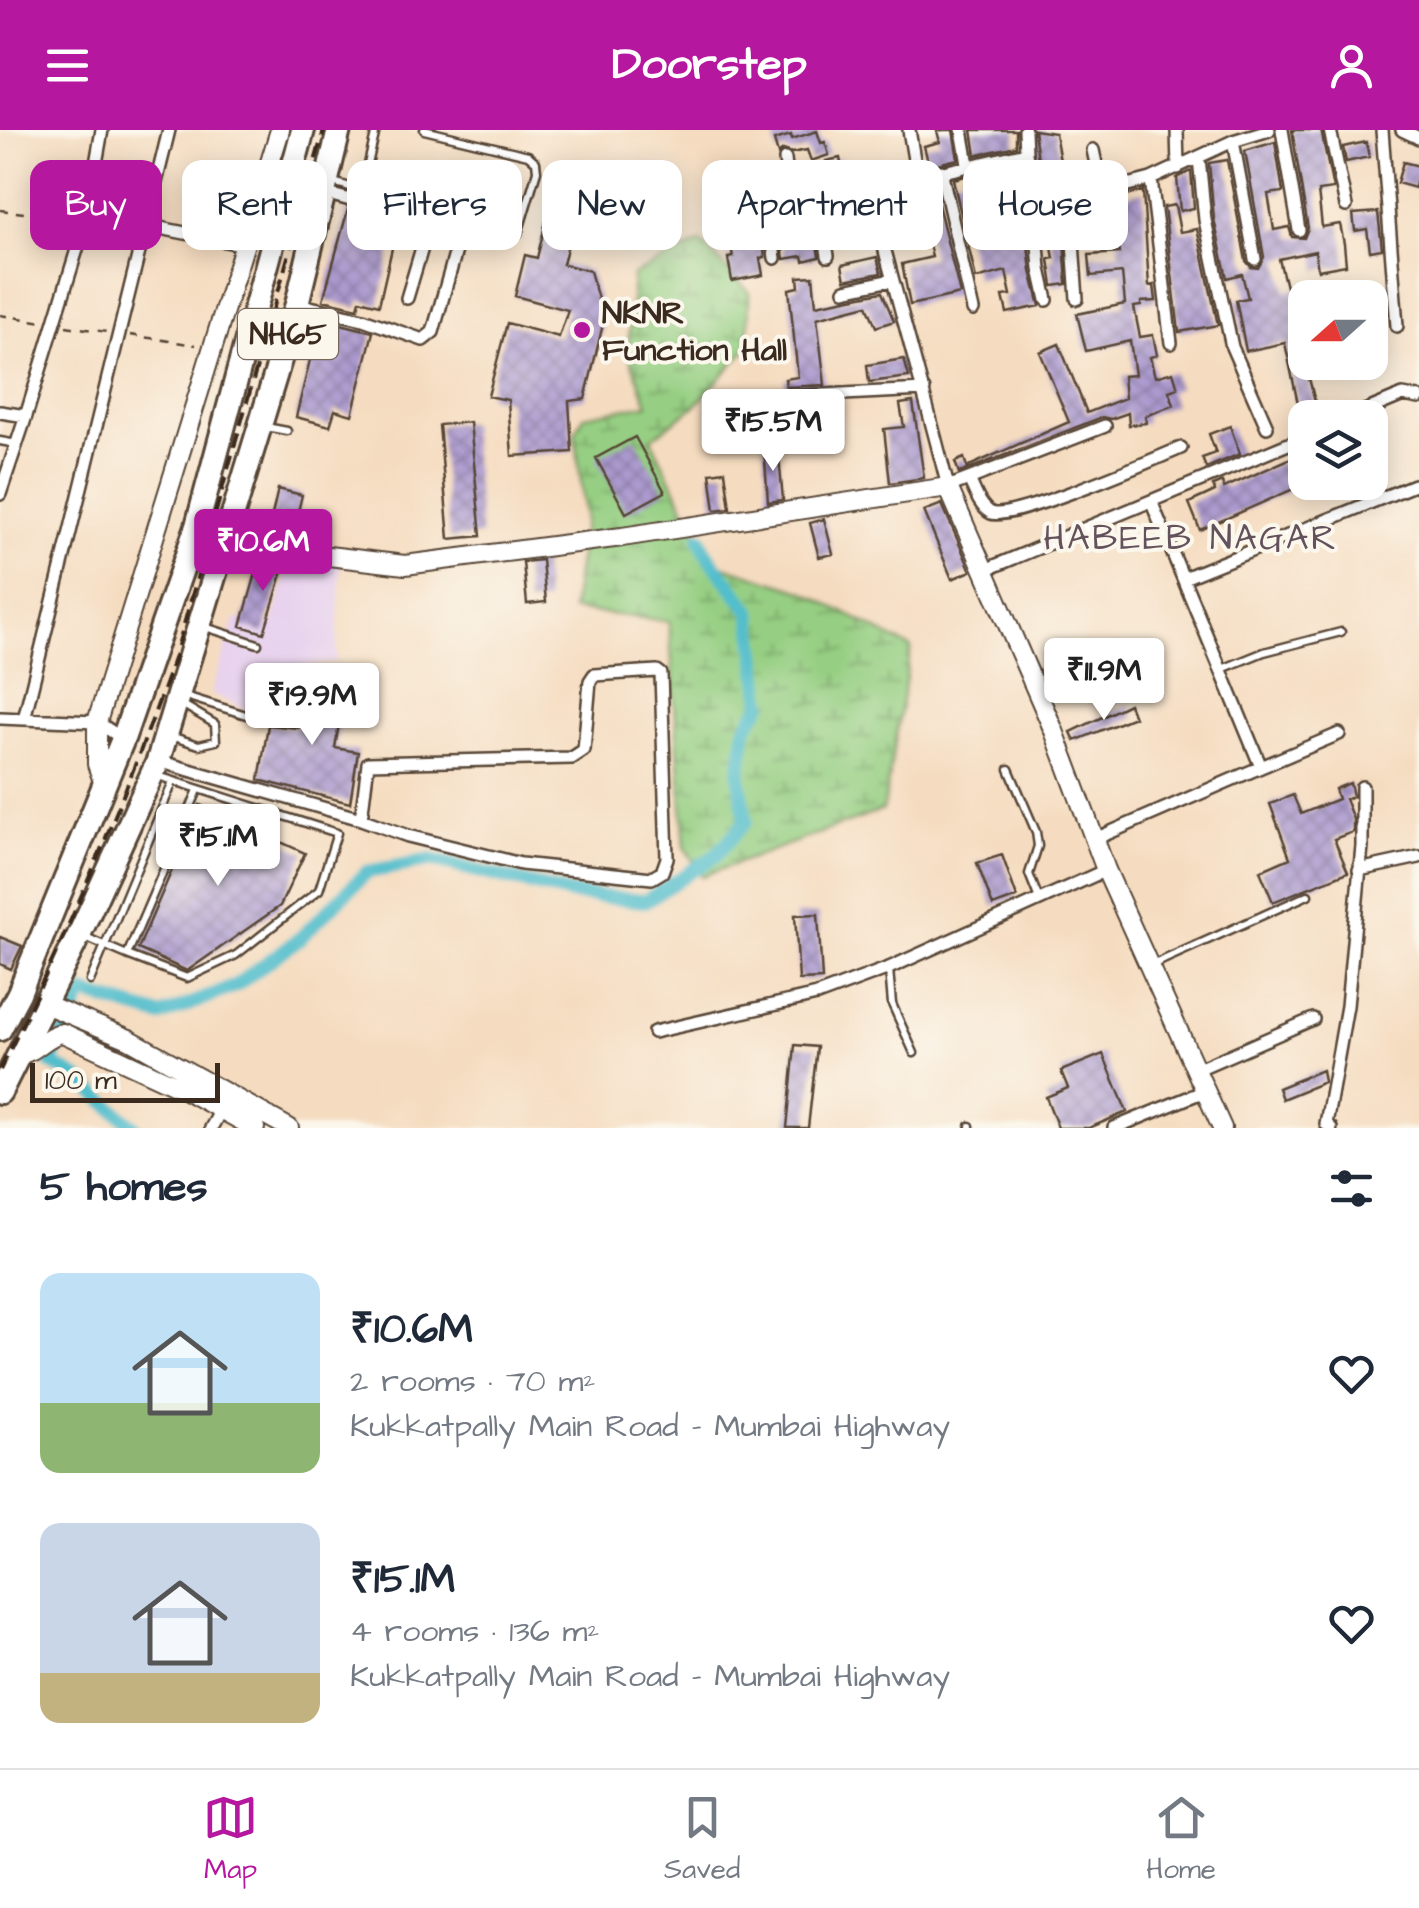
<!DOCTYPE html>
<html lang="en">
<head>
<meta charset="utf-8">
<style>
  body { margin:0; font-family:"Architects Daughter",sans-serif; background:#f6f6f7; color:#1f2937; height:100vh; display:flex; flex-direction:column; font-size:38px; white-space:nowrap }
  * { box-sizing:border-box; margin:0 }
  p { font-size:32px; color:#747a83 }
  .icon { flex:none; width:55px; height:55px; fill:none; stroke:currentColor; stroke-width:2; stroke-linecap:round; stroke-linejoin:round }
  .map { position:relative; height:998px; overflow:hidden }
  .side { display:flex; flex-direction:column; background:#fff; flex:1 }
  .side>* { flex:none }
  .guide { position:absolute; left:30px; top:30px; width:1360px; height:90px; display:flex; gap:20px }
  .needle { width:65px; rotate:249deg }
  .fabs { position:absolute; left:1288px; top:150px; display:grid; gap:20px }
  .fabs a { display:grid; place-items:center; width:100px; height:100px; border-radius:20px; background:#fff; box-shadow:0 5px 25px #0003; font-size:50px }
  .scale { position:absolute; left:30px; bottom:25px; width:190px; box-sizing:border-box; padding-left:10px; border:5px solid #3b2a1e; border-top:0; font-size:28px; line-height:35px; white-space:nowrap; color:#3b2a1e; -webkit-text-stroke:8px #fbf7ec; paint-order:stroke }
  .price { position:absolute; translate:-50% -85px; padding:0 22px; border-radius:10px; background:#fff; color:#222; font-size:32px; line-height:65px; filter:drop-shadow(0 2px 5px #0008) }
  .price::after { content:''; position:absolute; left:50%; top:60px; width:30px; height:22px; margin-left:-15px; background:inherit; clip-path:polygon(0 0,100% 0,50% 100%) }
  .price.on { background:#b5179e; color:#fff }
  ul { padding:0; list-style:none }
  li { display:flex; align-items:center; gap:30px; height:250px; padding:0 40px }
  li span { display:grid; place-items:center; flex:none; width:280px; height:200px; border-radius:20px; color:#555 }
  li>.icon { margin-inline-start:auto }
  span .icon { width:120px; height:120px; fill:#fffc; stroke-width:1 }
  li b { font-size:42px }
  h2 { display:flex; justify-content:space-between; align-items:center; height:120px; padding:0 40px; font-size:42px }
  .pill { padding:0 35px; border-radius:20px; background:#fff; box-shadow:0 5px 25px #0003; font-size:35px; line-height:90px }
  .pill.on { background:#b5179e; color:#fff }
  header { display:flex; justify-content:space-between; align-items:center; height:130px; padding:0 40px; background:#b5179e; color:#fff; font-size:45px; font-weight:700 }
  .dock { display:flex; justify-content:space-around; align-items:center; height:140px; border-top:2px solid #e0e1e3; background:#fff; font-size:28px; color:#747a83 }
  .dock a { display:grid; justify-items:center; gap:5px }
  .dock .on { color:#b5179e }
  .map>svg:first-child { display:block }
  .built { fill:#e8d2ee }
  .wetland { fill:url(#wetland-marsh); stroke:#687c50; stroke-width:2.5 }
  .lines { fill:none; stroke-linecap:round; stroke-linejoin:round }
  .canal { stroke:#52becc; stroke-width:14 }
  .building { fill:url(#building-cross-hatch) }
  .lane-casing { stroke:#574536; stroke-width:11 }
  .street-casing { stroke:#574536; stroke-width:16 }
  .secondary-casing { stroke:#574536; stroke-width:22 }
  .highway-casing { stroke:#574536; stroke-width:28 }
  .path { stroke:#574536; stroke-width:2.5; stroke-dasharray:8 8; stroke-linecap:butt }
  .lane { stroke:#fff; stroke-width:6 }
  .street { stroke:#fff; stroke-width:11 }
  .secondary { stroke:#fff; stroke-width:18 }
  .highway { stroke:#fff; stroke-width:22 }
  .rail { stroke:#3b2a1e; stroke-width:4; stroke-dasharray:15 8; stroke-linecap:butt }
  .poi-dot { fill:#b5179e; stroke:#fbf7ec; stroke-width:4 }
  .labels { text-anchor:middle; stroke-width:8; stroke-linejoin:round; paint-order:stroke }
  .shield { fill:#fbf7ec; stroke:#75685c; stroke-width:2.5 }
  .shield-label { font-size:30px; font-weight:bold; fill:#3b2a1e }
  .poi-label { font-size:32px; font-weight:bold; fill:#3b2a1e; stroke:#fbf7ec; text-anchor:start }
  .neighbourhood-label { font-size:35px; letter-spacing:2.5px; fill:#63515c; stroke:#fbf7ec }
</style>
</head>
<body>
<header><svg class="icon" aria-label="menu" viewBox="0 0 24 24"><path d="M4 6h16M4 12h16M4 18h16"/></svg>Doorstep<svg class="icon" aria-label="person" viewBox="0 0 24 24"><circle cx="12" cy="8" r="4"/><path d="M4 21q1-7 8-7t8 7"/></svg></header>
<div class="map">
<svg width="1419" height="998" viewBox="0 0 1419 998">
  <defs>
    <pattern id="wetland-marsh" width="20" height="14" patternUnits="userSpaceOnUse" patternTransform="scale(2.5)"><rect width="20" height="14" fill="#96cf83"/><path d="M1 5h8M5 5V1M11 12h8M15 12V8" fill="none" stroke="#7ca86b"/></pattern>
    <pattern id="building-cross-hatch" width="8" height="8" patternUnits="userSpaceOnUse" patternTransform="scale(2.5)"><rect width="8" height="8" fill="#ac9acf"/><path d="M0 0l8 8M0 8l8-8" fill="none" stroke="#8d7ea7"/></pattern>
  </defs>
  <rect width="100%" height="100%" fill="#fbf7ec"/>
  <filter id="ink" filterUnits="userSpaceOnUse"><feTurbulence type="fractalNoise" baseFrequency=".01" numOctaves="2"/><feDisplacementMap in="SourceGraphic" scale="20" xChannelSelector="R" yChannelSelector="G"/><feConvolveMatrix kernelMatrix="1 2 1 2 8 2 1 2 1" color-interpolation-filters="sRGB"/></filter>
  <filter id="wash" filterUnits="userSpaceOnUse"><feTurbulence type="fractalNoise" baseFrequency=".0048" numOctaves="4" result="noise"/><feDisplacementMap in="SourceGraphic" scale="40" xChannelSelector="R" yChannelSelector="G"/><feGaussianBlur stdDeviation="2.25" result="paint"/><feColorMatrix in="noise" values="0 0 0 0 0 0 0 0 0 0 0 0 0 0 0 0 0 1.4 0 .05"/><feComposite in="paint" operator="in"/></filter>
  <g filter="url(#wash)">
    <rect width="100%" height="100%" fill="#f5dcc0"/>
    <path class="built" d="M292,425l49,9 -5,98 -45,5 -5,36 -28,-2v15l-47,-23 24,-74 37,6z"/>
    <path class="wetland" d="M701,112l48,50 -1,55 -52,58 -45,34 60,123 92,29 108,57 -28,162 -181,66 -17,-29 -16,-226 -97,-11 13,-94 -10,-83 9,-17 64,-12 -20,-51 5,-78z"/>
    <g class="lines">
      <path class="canal" d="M135,998l-56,-49 -28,-16 32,-70 78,23 74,-30 65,-48 67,-66 65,-12 139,34 74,7 70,-45 31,-35 -7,-47 7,-46 16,-25 -11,-91 -45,-59 -6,-15"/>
    </g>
    <g id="blocks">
      <path class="building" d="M943,0h10l5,29 -29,7 -5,-20 16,-4 -3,-11z
        M972,0h44v16l-40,9z
        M1034,0l21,3 5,28 5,-1 2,9 20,-4 4,20 -48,12z
        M1292,0h29l12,59 -15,2 4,36 18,-3 4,20 2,21 -28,5 -3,-19 -36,8 8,32 10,-2 8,42 -3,9 3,22 14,56h-18l-16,-75 -39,8 -10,-51 12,-2 -6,-24 -15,4 -13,-59 -5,-56 18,-3 19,101 5,6 7,1 6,-11 -19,-106 30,-9 8,50 -15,2 6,36 15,-3 3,10 12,1 4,-10z
        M817,1l4,12 4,-1 4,13 -18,6 -4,-11 -15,3 -9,-3 -5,4 -4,-14 17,-5 1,4z
        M1366,12l3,15 -23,5 -3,-15z
        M840,28l5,26 -14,2 -5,-25z
        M1403,32l16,4 -4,22 -18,-5z
        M1018,34l3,16 -20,5 5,19 17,-4 8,71 9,35 -33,7 -4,-17 8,-1 -5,-24 -30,8 -23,-100z
        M1191,41l3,37 -14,3 -3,-33z
        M933,54l27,110 -50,11 -8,-41 30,-7 -8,-35 -5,1 -8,-33z
        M1143,61l6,95 5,-1 2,16 -15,1v4l-7,1 6,30 13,-2 4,20 -7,2 5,20 18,-5 5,16 -9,3 5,14 -29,11 1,7 -17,2 -1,-12 -17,6 -9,-2 -143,56 -4,-11 9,-4 3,9 102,-45 -29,-70 19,-8 28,69 38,-15 -2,-22 12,-1 -5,-34 -44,10 -9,-37 48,-10 -3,-31 -31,3 -2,-21 31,-2 -3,-19 -35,1 -2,-22 36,-1 -2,-14z
        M863,73l6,23 -35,6 -4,-25 12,-3 1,4z
        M1175,75l5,27 17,-3 21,96 -39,7 -15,-125z
        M348,79l50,13 -19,83 -19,-5 -2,8 -35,-8z
        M549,79l26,7 -12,48 27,7 14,49 -19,79 -16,2 3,51 -60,4 -4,-56 -20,-4 19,-73 52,14 9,-27 -53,-14 10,-41 12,3z
        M812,82l7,45 -15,4 -1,-5 -19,3 -6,-40z
        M1062,82l5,72 -14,2 -4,-27 5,-1 -8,-42z
        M1378,82l4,37 -12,2 -3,-22 -12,2 -2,-17z
        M760,91l5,36 -5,1 3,17 -31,6 -4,-23 5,-1 -6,-30z
        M877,127l4,16 -36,7 -3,-15z
        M813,146l3,29 66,-13 12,29 -18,6 -9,-22 -50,13 8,67 -39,2 -1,-8 13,-2 -9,-88 10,-2 -1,-10z
        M320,189l53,13 -21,83 -17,-5 -5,16 -34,-9z
        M904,229l5,18 -40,5 -2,-17z
        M913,272l11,76 -34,5 -6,-54 20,-2 -4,-23z
        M470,292l11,114 -32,3 -10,-114z
        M1230,296l10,28 -34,14 -4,-10 14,-5 -7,-19z
        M635,307l30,55 -39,21 -30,-55z
        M778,316l5,54 -15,2 -4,-55z
        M1305,322v32l-105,46 -11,-27 26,-12 -2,-5 9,-4 2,6z
        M725,341l5,37 -15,2 -5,-37z
        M278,359l24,6 -10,42 -24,-5z
        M942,374l29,67 -19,8 -28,-68z
        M824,389l9,35 -14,3 -9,-34z
        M261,426l25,5 -22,72 -23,-7z
        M542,430l4,42 -19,2 -4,-42z
        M307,547l33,5 -3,23 5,1 -7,42 23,4 -8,51 -91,-23 9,-55 30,3z
        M1129,574l5,13 -59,24 -4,-9z
        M1350,653l3,13 -8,3 8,20v13l-19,7 14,33 -75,30 -13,-31 30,-13 -20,-54 23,-9 8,19 37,-15 -3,-10z
        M200,675l105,48 -25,53 -93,65 -49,-22z
        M1002,725l15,42 -24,9 -16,-43z
        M818,784l4,65 -23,1 -4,-65z
        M0,807l22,9 -11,23 -11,-5z
        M795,915l22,2 -9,81h-21z
        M1103,924l24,58 -38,16h-31l-12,-31 22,-9 -7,-17z
        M1322,940l2,12 -42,17 -4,-11z"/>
    </g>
  </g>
  <g filter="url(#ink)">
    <use href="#blocks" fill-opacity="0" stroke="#574536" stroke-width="2.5"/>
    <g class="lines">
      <g class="lane-casing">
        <path id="lane" d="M333,52l180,53 5,-1 19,-63 -1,-9 -8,-7 -104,-25
          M362,60l14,-60
          M266,297l21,4
          M0,311l17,3
          M202,496l56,18
          M1222,539l42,-17 77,-20
          M182,565l77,24 18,-1 13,-6
          M170,606l29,9 17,-4 -1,-17 -35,-21
          M1009,639l27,63 2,14 -9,28 10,25
          M155,645l182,58 -18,57 -83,65 -49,23 -60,-23 71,-165
          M85,807l42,18
          M1152,835l156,-70
          M889,839l3,35 22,49
          M90,851l83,-199
          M970,996v2"/>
      </g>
      <g class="street-casing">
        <path id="street" d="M909,0l8,47
          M962,0l6,34
          M1025,0l1,23
          M1177,0l1,38
          M1282,0l17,100
          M1330,0l16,76
          M1382,0l15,196
          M1402,0l17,8
          M1233,11l22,118
          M1093,20l9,42
          M1199,28l6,62 27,127 35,80
          M785,29l5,44
          M941,41l32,139
          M1151,49l20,164
          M869,59c25,100 54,198 79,298l157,-61
          M324,63l106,28 -23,77
          M819,68l9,58
          M1070,69l7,100
          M767,77l8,51
          M1035,79l5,60 7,31
          M742,82l127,-23 157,-36 9,56 116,-30 82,-38 36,-11
          M145,95l100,20
          M845,160l46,-10
          M297,174l66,15 60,21 10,-8 26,-92
          M782,267l142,-7
          M0,282l26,4 60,-196 16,-90
          M1348,288l55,-23 16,3
          M970,351c5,11 10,26 21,32 18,9 164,-54 190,-65
          M0,364l26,-78
          M985,440l320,-133
          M1184,448l230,-93 5,2
          M0,588l97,4 26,17
          M24,589l145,-589
          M158,631l203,58 47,17 113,28 131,14 10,-6 5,-14 -6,-184 -4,-3 -63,4 -4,6 -6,69 -12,8 -204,5 -7,56
          M1261,637l78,-33
          M1095,709l166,-72 -110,-266
          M1359,740l60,-13
          M654,902l163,-37 72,-27 217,-98
          M1198,939l115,-50
          M211,998l11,-20
          M1114,998l93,-38
          M1331,998l-5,-4 21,-118 15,-160v-59"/>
      </g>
      <g class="secondary-casing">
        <path id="secondary" d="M226,406l94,19 85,10 217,-28 326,-50 106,244 52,139 116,258
          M104,654l-7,-20v-42l183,-592
          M45,874l84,35 160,89
          M20,924c17,-2 27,-20 43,-21l123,57 69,38"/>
      </g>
      <g class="highway-casing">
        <path id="highway" d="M0,899l19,-36 104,-254 74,-213 106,-396
          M0,962l79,-157 79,-174 139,-457 42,-174"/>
      </g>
      <path class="path" d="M0,80l73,9
        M0,185l43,7
        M66,196l41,6
        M130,205l66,10"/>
      <use href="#lane" class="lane"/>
      <use href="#street" class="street"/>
      <use href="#secondary" class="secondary"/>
      <use href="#highway" class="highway"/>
      <path class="rail" d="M0,940c67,-134 126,-273 175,-414l149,-526"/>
    </g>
  </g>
  <circle class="poi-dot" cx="582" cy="200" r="10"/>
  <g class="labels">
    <rect class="shield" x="238" y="179" width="100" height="50" rx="8"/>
    <g class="shield-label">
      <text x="288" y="214">NH65</text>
    </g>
    <g class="poi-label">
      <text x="602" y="193">NKNR<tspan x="602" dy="37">Function Hall</tspan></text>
    </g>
    <g class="neighbourhood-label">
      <text x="1191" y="419">HABEEB NAGAR</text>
    </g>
  </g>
</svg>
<div class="fabs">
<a><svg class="needle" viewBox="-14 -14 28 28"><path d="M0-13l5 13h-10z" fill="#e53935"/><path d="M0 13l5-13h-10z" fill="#747a83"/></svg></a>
<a><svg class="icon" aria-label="layers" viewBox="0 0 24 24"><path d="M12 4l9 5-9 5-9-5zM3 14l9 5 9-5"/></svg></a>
</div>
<div class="scale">100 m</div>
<b class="price" style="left:773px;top:344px">₹15.5M</b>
<b class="price on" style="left:263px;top:464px">₹10.6M</b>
<b class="price" style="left:1104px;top:593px">₹11.9M</b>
<b class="price" style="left:312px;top:618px">₹19.9M</b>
<b class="price" style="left:218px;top:759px">₹15.1M</b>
<div class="guide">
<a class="pill on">Buy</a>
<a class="pill">Rent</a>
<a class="pill">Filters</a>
<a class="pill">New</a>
<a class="pill">Apartment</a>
<a class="pill">House</a>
</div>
</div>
<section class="side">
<h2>5 homes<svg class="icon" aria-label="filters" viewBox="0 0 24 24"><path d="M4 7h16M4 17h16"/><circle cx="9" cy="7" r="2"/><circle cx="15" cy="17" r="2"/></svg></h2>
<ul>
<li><span style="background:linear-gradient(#bfe0f5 65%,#8fb573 0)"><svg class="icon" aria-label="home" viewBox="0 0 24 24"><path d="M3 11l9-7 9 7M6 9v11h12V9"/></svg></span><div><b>₹10.6M</b><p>2 rooms · 70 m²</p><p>Kukkatpally Main Road - Mumbai Highway</p></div><svg class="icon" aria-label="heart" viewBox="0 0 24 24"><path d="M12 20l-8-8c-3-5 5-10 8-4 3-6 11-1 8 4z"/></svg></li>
<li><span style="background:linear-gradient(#c9d6e8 75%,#c2b280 0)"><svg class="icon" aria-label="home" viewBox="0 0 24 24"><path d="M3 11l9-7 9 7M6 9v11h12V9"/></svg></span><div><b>₹15.1M</b><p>4 rooms · 136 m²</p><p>Kukkatpally Main Road - Mumbai Highway</p></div><svg class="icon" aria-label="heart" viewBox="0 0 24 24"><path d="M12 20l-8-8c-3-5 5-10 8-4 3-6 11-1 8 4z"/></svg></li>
</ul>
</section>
<nav class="dock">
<a class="on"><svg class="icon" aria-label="map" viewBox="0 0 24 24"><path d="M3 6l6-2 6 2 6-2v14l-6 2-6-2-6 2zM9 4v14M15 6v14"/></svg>Map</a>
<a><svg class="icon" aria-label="saved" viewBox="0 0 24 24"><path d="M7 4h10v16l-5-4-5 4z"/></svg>Saved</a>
<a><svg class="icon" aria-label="home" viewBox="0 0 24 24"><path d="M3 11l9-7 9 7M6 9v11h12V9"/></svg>Home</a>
</nav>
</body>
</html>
